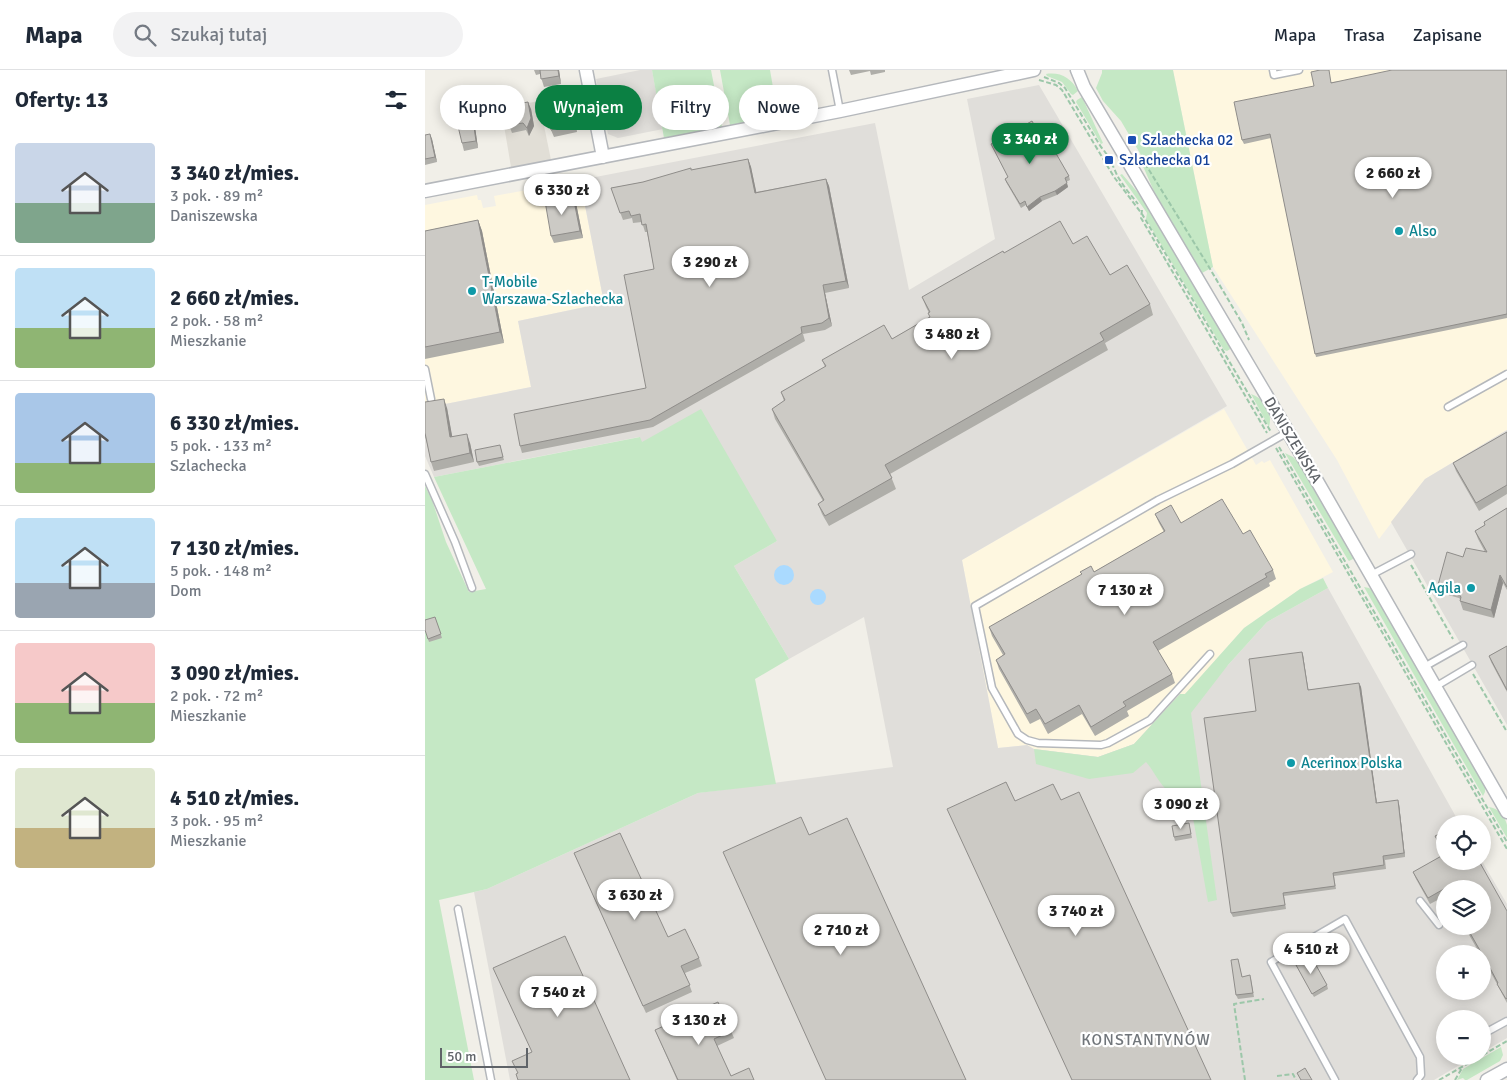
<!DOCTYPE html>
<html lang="pl">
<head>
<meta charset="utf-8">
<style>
  body { margin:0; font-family:Signika,sans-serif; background:#f2f2f3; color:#1f2937; height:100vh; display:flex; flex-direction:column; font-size:19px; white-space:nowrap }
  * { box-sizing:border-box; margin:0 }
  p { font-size:16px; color:#747a83 }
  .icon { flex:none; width:28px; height:28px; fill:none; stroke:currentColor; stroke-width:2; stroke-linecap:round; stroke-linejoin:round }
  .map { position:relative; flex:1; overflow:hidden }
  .drawer { display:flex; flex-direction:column; background:#fff; width:425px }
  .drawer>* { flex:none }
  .top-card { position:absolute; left:15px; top:15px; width:475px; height:45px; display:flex; gap:10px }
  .buttons { position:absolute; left:1011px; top:745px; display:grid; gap:10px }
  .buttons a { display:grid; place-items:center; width:55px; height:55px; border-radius:50%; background:#fff; box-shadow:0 2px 12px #0003; font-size:25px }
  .scale { position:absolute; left:15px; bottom:12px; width:88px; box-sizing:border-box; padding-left:5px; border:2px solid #5f6368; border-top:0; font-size:14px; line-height:18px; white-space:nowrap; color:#5f6368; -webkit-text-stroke:4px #fff; paint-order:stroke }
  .price { position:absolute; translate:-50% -42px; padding:0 11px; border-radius:18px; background:#fff; color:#222; font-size:16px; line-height:32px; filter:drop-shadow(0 1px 2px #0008) }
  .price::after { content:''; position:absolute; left:50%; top:30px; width:15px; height:11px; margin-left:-8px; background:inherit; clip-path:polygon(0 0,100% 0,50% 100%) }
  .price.active { background:#0b8043; color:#fff }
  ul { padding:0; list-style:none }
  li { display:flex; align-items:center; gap:15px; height:125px; padding:0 15px }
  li+li { border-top:1px solid #e0e1e3 }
  li span { display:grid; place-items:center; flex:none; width:140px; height:100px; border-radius:5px; color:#555 }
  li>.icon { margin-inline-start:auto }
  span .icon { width:60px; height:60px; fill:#fffc; stroke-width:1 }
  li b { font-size:21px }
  h2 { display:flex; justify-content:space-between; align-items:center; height:60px; padding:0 15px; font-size:21px }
  .chip { padding:0 18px; border-radius:22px; background:#fff; box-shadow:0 2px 12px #0003; font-size:18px; line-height:45px }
  .chip.active { background:#0b8043; color:#fff }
  header { display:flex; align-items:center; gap:30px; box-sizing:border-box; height:70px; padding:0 25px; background:#fff; border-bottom:1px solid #e0e1e3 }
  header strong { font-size:24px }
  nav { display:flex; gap:28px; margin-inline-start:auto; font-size:18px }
  .search { width:350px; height:45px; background:#f2f2f3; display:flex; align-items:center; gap:12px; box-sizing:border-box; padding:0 18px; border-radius:28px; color:#747a83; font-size:19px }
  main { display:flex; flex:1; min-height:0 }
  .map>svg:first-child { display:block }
  .commercial { fill:#fef7e0 }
  .industrial { fill:#e0deda; fill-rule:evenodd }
  .education { fill:#e1ded6 }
  .green { fill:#c5e8c5 }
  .water { fill:#aadaff }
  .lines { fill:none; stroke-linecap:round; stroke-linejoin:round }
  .service-casing { stroke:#b5b8bc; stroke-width:9 }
  .minor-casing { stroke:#b5b8bc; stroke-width:15 }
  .path { stroke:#9cc7a9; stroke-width:2; stroke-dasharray:5 2.5; stroke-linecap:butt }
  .service { stroke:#fff; stroke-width:6 }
  .minor { stroke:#fff; stroke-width:12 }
  .wall { fill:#afaea9 }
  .shaded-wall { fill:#8f8d8a }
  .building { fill:#cccac5; stroke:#8f8d8a }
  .transit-dot { fill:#1a4fb4; stroke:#fff; stroke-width:2 }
  .culture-dot { fill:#0f9aa8; stroke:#fff; stroke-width:2 }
  .labels { text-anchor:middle; stroke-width:4.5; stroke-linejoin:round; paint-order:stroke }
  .transit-label { font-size:15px; fill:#164399; stroke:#fff; text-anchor:start }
  .culture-label { font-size:15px; fill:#0d838f; stroke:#fff; text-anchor:start }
  .street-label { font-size:15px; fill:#5f6368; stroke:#fff }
  .neighbourhood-label { font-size:16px; letter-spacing:1px; fill:#70757a; stroke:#fff }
</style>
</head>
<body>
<header>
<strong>Mapa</strong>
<div class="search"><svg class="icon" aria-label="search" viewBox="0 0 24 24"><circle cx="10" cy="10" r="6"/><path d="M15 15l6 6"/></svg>Szukaj tutaj</div>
<nav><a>Mapa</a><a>Trasa</a><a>Zapisane</a></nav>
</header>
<main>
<section class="drawer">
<h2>Oferty: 13<svg class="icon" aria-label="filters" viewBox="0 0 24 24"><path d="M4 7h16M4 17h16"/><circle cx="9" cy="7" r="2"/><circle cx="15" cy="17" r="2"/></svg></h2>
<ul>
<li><span style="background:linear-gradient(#c9d6e8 60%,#7fa58c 0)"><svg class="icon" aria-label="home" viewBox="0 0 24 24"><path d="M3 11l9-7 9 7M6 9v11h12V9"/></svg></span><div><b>3 340 zł/mies.</b><p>3 pok. · 89 m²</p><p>Daniszewska</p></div></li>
<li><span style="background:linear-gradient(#bfe0f5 60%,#8fb573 0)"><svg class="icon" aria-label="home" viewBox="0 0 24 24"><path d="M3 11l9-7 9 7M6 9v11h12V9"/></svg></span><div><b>2 660 zł/mies.</b><p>2 pok. · 58 m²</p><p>Mieszkanie</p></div></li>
<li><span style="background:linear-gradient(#a9c7e8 70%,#8fb573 0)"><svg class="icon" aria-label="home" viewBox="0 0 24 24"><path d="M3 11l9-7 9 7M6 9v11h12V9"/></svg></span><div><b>6 330 zł/mies.</b><p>5 pok. · 133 m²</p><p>Szlachecka</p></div></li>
<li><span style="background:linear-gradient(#bfe0f5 65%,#9aa5b1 0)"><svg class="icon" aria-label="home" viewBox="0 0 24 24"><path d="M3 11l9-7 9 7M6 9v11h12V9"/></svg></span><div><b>7 130 zł/mies.</b><p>5 pok. · 148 m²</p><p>Dom</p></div></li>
<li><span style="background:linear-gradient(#f6c9c9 60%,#8fb573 0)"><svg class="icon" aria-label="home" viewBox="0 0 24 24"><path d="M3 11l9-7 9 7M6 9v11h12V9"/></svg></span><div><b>3 090 zł/mies.</b><p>2 pok. · 72 m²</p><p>Mieszkanie</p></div></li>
<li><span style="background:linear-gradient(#dfe7d0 60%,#c2b280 0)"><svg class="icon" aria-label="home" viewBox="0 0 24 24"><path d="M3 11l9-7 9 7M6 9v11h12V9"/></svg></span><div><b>4 510 zł/mies.</b><p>3 pok. · 95 m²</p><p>Mieszkanie</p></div></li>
</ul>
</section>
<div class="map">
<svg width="1082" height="1010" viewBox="0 0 1082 1010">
  <rect width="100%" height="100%" fill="#f1efe8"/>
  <path class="commercial" d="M748,0h334v360l-82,49 -46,60 -42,-79 -124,-193z
    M155,110l24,123 -86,18 13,66 -106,21v-203l52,-10 1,5h3l2,8 13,-2 -2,-10z
    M799,339l32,56 6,-4 2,2 6,-3 63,112 -33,17 -56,39 -59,66h-5l-46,50 -36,13 -64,-8 -7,-4 -29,3 -36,-188z"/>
  <path class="industrial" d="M215,0h12l11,59 -45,9 -10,-4 -12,-55z
    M614,15l188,321 -265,154 36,188 29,-3 7,4 64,8 36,-13 46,-50h5l43,-29 39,-43 61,-34 132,236h-15v37h37l25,43v134l-24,14v-33h-38v37h30l-41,24h-924l-36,-188 13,-3 211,-96 195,-26 -29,-150 -75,42 -55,-93 43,-25 -136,-99 -2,-5 -205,40 -9,-21v-48l106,-21 -13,-66 86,-18 -24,-123 295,-57 34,167 86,-51 -28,-140zM1020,819h38v37h-38zM1020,884h38v37h-38z
    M1082,360v295l-116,-203 34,-43z"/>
  <path class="education" d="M114,31l12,59 -40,7 -10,-59z"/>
  <path class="green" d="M227,0h59l11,57 -58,11z
    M295,0h50l8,46 -48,9z
    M677,0h71l40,197 -11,6 -46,-77 -17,-39 2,-2 -20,-34 -18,-20 -7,-13 6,-15z
    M621,4c15,-2 25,4 32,17l-5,4 -2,-1 -9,-12 -15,-6z
    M657,27l21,46 -2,1 -25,-42 1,-2z
    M697,104l18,21 92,153 -5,3 -3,-1 -78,-131 1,-6 -27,-38z
    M826,324c14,5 22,18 18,33z
    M276,339l76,132 -43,25 55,93 -34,20 21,105 -78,9 -211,96 -48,11 35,180h-49v-594l7,14 14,42 23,50 17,-3 -52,-112 206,-40 2,5z
    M860,383l8,4 5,5 57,96 -6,3 -1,-1z
    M898,508l5,10 -61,34 -39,43 -37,48 26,187 -9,2 -18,-101c-12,-3 -23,-8 -30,-19 -5,-7 -8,-13 -14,-20l-13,11 -44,6 -53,-15 -2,-15 64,8 36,-13 46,-50h5l59,-66 56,-39z
    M939,517l5,1 4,3 112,195v6l-2,4z
    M1064,737c9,1 16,9 18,18 0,3 0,9 0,13z
    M1076,977l2,8 -3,6 -33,19h-2l-2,-2 -6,2 6,-11z"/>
  <path class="water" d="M349 505a10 10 0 1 1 20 0a10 10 0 1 1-20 0Z
    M385 527a8 8 0 1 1 16 0a8 8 0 1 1-16 0Z"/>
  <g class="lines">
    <g class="service-casing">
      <path id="service" d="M407,0l8,41
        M848,0l1,5 25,-5
        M0,299l6,30
        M1023,337l59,-33
        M0,404l30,68 17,46
        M946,505l40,-21
        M785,584l-60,66 -42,23 -7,2 -63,-2 -11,-3 -9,-6 -26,-46 -17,-82 183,-106 74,-36 56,-32
        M999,597l39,-22
        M1010,617l37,-22
        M995,831l19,24
        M33,839l33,171
        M1058,964l24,-13
        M910,1010l-64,-118 74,-43 75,138 1,18 -4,5"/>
    </g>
    <g class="minor-casing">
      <path id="minor" d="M161,0l17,87
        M652,0l7,17 233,394 190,331
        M0,121l415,-80 194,-41
        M1062,1010l20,-11"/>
    </g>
    <path class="path" d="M619,7l15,6 6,5 36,59c8,9 11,17 16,28 5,10 14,20 21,29
      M614,10l17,5 6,5 52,87 28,37 129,218
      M357,24l3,14
      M716,87l65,105 36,61 7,17
      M717,140l-1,8 126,215
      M854,377l228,395
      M851,378l231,401
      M986,495l42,74
      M1048,604l34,58
      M1058,985l24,-14
      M852,1006l16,-2 3,6
      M820,1010l-11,-76 30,-5
      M1014,1010l42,-24
      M1030,1010l7,-12"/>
    <use href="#service" class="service"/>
    <use href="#minor" class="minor"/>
  </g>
  <path class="wall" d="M109,0h25l2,14 -17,3 -4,-13 -4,1z
    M424,0h36v2l-14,3 -1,-4 -19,4z
    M1082,0v248l-191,39 -45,-219 -27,6 -2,-4 72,-54 18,-4z
    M61,20l3,14 -9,1 -1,-3z
    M106,39l3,17 -5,10 -3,-6 -14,3 -3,-8z
    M146,42l3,7 3,13 -23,5 -3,-7z
    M48,50l2,7 3,21 -14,3 -2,-8z
    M0,65l7,4 5,23 -12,3z
    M566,74l59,9 19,23 1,4 -4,2 2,5 -11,8 -15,6 -13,10 -3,-6 -5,3 -15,-26 -1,-3 3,-2z
    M323,89l3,8 5,25 70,-13 3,7 20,102 -24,5 7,33 -7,4 -22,4 2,7 -152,86 -131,26 -2,-7 126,-58 8,-119 -7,-37h-2l-3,-10 -9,1 -1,-5 -9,2 -12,-32 32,-6 48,-12z
    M151,133l7,35 -29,5 -3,-7z
    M53,150l4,11 22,112 -79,16v-128z
    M648,174l37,31 40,29 3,11 -48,28 3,7 -218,124 6,15 -67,37 -7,-12 -4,-10 5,-3 -48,-82 -3,-10 12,-8 -3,-9 44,-25 -3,-7 70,-21 38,-22 -1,-4 -3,-6 -4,-10 82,-44z
    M0,332l22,6 5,29 18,6 4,19 -40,9 -3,-9 -5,-23 -1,-2z
    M1082,362v62l-28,17 -23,-40 -3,-8z
    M75,375l4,15 -25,6 -2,-4z
    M1082,438v82l-4,-7 -9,35 -31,-8 -3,-9v-2l-1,-1 -18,-5 -3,-8 25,-28 22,-5 -7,-13 -3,-8 10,-6 -1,-3z
    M730,444l26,9 62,11 30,36 3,9 -7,4 1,3 -112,65 14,23 3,9 -48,28 2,5 -34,20 -13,-22 -34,20 -8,-15 -10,5 -31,-55 -3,-9 7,-5 -11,-19 -3,-9 105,-55 70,-40 -5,-9z
    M10,547l7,21 -13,4 -1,-3z
    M1082,576v46l-16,-30 -2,-6z
    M877,582l1,3 5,35 51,-7 2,4 16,116 22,1 6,53 -20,3 1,9 -52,7 2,13 -52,7 2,13 -53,8 -2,-4 25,-202z
    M764,753l3,15 -17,3 -1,-4z
    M1010,766l72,75v92l-7,-13 -3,-6 -14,-26v-4h-3l-16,-28h19v-37h-22l-1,-2 -2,2h-13v7l-15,8 -14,-25 -3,-7 31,-17 -6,-12z
    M149,783l94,84 31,21 3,8 -17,7 7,19 -46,21z
    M814,893l3,14 9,2 3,18 -16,2 -2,-4z
    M871,895l31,20 1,4 -14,8z
    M230,960l76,1 3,7 -17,8 14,30 23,4h-77z"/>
  <path class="shaded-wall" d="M133,0h1l2,14 -2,-8z
    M103,32l3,7 3,17 -5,10 -2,-8z
    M146,42l3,7 3,13 -3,-8z
    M48,50l2,7 3,21 -2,-7z
    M5,64l2,5 5,23 -2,-5z
    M323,89l3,8 7,33 -3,-7z
    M401,109l3,7 20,102 -3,-7z
    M642,113l1,4 -11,8 -2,-4z
    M148,126l3,7 7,35 -3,-7z
    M615,127l2,4 -13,10 -2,-4z
    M53,150l4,11 22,112 -4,-11z
    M398,215l2,8 7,33 -3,-8z
    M19,329l3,9 7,38 -4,-9z
    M42,364l3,9 4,19 -4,-9z
    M1075,505l3,8 -9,35 -3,-8z
    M877,582l1,3 6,39 -1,-4z
    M934,613l2,4 16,117 -1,-3z
    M973,730l1,4 6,53 -1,-4z"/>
  <path class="building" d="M115,0h18l1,6 -18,3z
    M895,0h9l2,13 61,-13h115v244l-192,40 -45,-220 -28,6 -8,-38 80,-16 -3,-14z
    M61,20l2,10 -9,2 -2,-11z
    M103,32l3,16 -4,10 -4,-5 -14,2 -3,-19z
    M146,42l3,12 -23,6 -3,-15z
    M48,50l3,21 -14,2 -5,-21z
    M607,51l18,32 4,-3 15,26 -4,2 2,5 -12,8 -15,6 -13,10 -2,-6 -5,3 -15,-25 3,-2 -17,-33z
    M5,64l5,23 -10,2v-24z
    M323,89l7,34 71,-14 20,102 -23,4 6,33 -7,5 -21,4 1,6 -152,87 -130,26 -6,-32 132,-26 -22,-113 30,-6 -8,-45 -4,1 -2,-11 -9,2 -2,-5 -9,2 -9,-25 32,-6 48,-14v2z
    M148,126l7,35 -29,5 -6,-35z
    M53,150l22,112 -75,15v-116z
    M635,151l13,23 14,-8 23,39 17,-10 23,39 -50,29 4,7 -219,125 7,13 -67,38 -7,-12 6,-4 -52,-91 13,-9 -4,-8 45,-26 -4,-6 62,-35 8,14 38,-22 -2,-4 2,-1 -8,-15 81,-46 1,2z
    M19,329l6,38 17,-3 3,19 -39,9 -6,-29v-31z
    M1082,362v53l-31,18 -23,-40z
    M75,375l3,12 -26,5 -2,-12z
    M797,429l21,35 7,-4 23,40 -8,4 2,3 -114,65 19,32 -49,28 3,4 -35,21 -12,-22 -34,19 -9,-15 -9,5 -31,-54 9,-6 -16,-27 93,-53 -2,-2 11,-6 3,6 71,-41 -10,-17 16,-9 10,18z
    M1082,438v79l-7,-12 -9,35 -31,-9 1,-4 -5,-7 -18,-5 9,-33 16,5 3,-9 21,4 -12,-21 10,-6 -1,-3z
    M10,547l6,17 -13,5 -3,-9v-10z
    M1082,576v44l-18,-34z
    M877,582l6,38 51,-7 17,118v2l22,-3 6,53 -21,3 1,9 -51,8 2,13 -52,7 2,12 -54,8 -27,-195 52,-7 -7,-52z
    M581,712l9,19 38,-17 8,16 18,-8 132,288h-139l-125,-271z
    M376,747l8,18 38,-17 119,262h-140l-103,-228z
    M764,753l2,11 -17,3 -2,-11z
    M1020,761v23l-10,-18z
    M195,763l48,104 17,-8 14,29 -18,8 9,19 -47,21 -69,-153z
    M1020,784v7h34l28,50v87l-1,1 -9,-15 1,-1 -15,-28v-1h-1l-16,-28h17v-37h-21l-4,-8 -30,17 -15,-26z
    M140,866l65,144h-112l-2,-6 2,-1 -6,-12 20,-9 -39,-84z
    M886,886l16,29 -15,9 -16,-29z
    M813,889l4,18 8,-2 3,18 -17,2 -5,-35z
    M293,932l13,29 -17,8 17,37 18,-8 5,12h-76l-23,-50z
    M880,998l7,12h-11l-4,-7z"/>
  <g class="transit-dot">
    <rect x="702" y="65" width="10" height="10" rx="2.5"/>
    <rect x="679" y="85" width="10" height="10" rx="2.5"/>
  </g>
  <g class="culture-dot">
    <circle cx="974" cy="161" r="5"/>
    <circle cx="47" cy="221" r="5"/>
    <circle cx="1046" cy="518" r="5"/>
    <circle cx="866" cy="693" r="5"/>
  </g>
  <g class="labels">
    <g class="transit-label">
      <text x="717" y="75">Szlachecka 02</text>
      <text x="694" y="95">Szlachecka 01</text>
    </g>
    <g class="culture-label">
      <text x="984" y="166">Also</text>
      <text x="57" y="217">T-Mobile<tspan x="57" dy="17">Warszawa-Szlachecka</tspan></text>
      <text x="1036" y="523" text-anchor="end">Agila</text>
      <text x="876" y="698">Acerinox Polska</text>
    </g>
    <g class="street-label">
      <text transform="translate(868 370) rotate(59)" y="5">DANISZEWSKA</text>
    </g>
    <g class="neighbourhood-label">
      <text x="721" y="975">KONSTANTYNÓW</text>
    </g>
  </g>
</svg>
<div class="buttons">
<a><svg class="icon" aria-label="locate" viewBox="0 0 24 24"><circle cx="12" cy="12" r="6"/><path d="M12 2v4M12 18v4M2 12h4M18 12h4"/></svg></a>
<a><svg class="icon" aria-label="layers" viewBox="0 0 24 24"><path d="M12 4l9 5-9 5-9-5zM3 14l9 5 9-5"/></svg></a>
<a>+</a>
<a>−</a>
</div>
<div class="scale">50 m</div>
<b class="price active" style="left:605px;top:95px">3 340 zł</b>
<b class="price" style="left:968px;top:129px">2 660 zł</b>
<b class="price" style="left:137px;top:146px">6 330 zł</b>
<b class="price" style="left:285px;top:218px">3 290 zł</b>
<b class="price" style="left:527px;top:290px">3 480 zł</b>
<b class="price" style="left:700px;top:546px">7 130 zł</b>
<b class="price" style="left:756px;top:760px">3 090 zł</b>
<b class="price" style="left:210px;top:851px">3 630 zł</b>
<b class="price" style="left:651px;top:867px">3 740 zł</b>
<b class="price" style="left:416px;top:886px">2 710 zł</b>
<b class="price" style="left:886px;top:905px">4 510 zł</b>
<b class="price" style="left:133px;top:948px">7 540 zł</b>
<b class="price" style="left:274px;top:976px">3 130 zł</b>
<div class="top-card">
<a class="chip">Kupno</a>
<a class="chip active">Wynajem</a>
<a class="chip">Filtry</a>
<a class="chip">Nowe</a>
</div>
</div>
</main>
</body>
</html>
